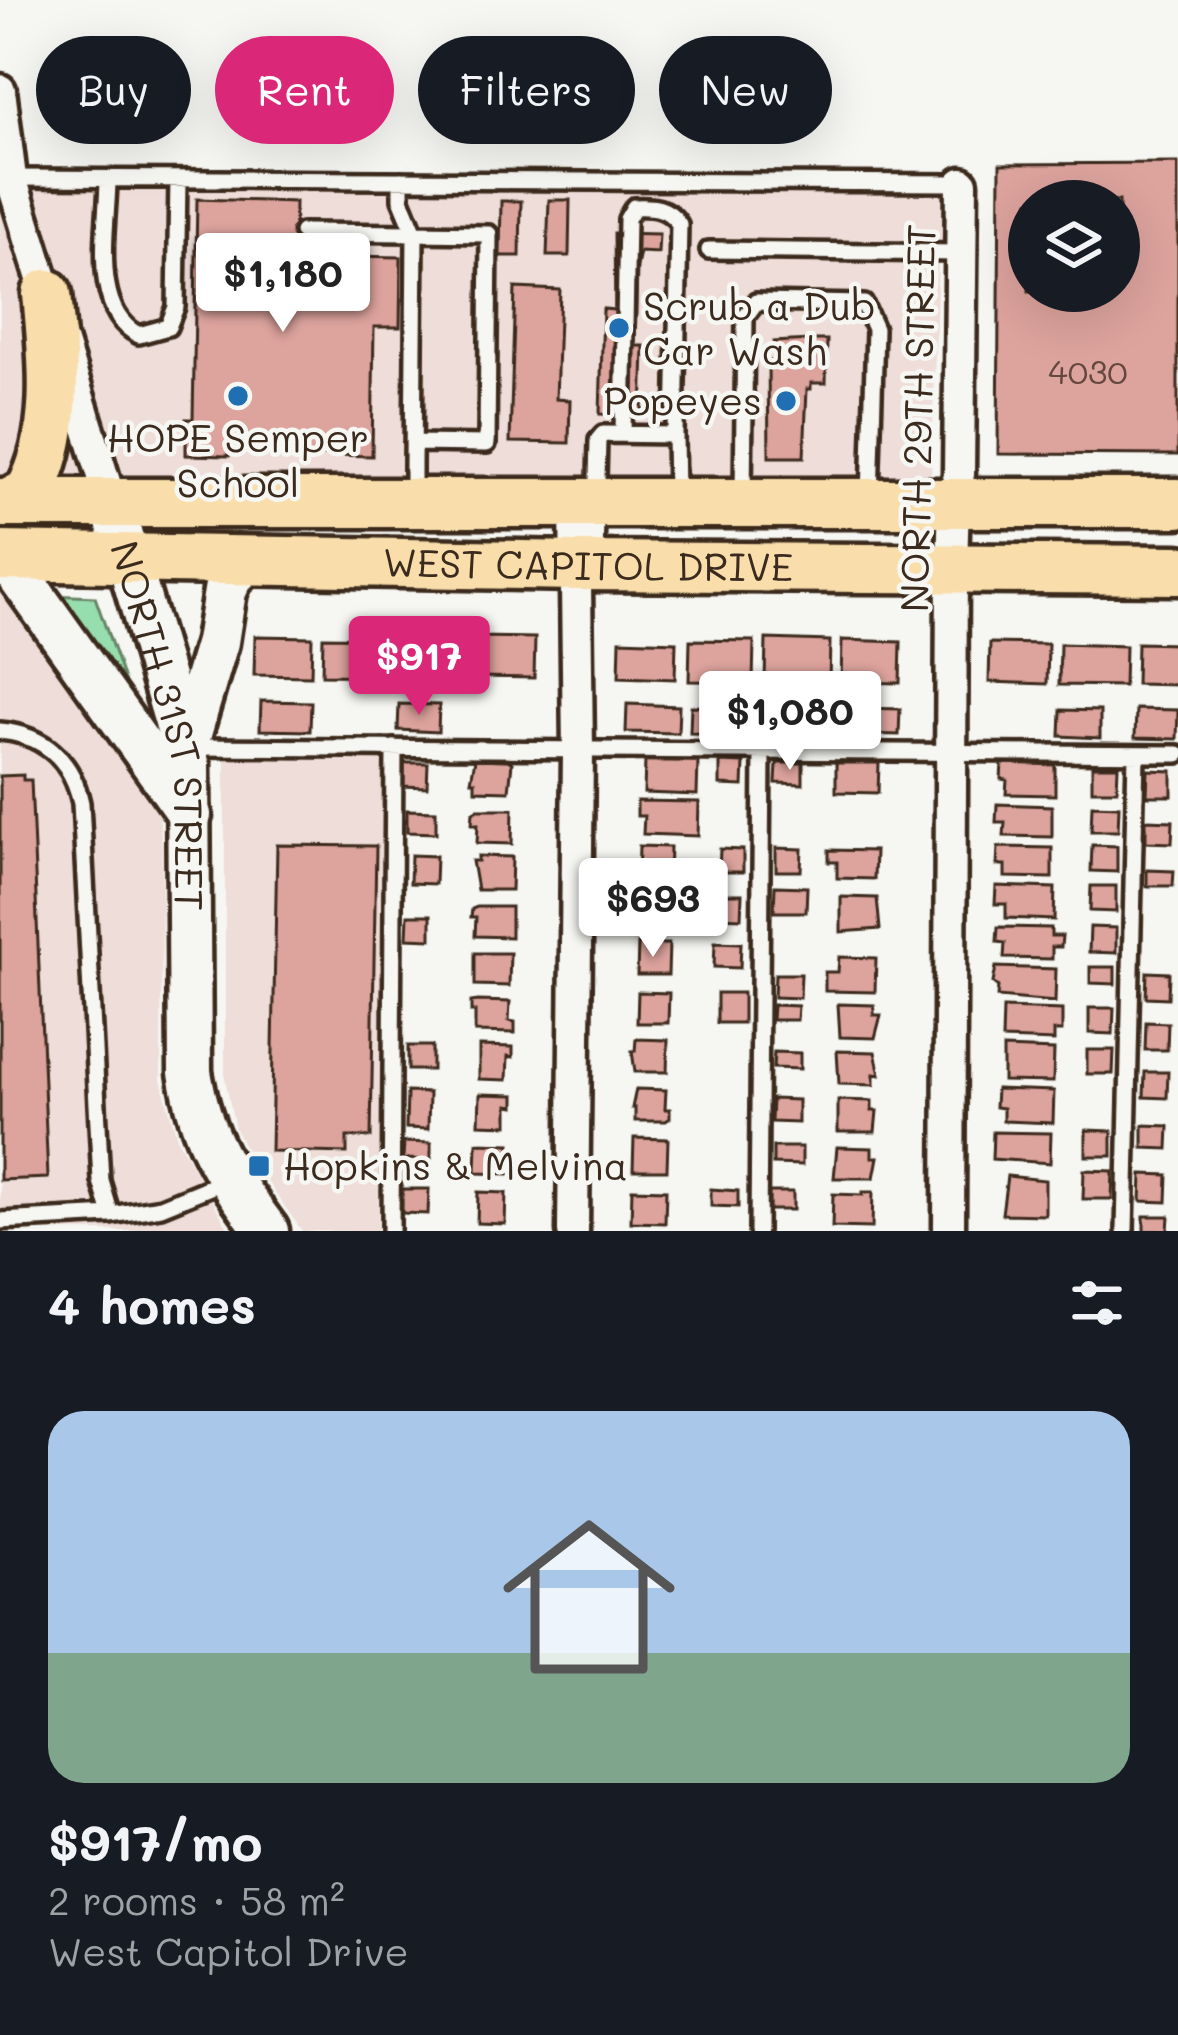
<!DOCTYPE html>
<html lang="en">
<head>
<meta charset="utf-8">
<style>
  body { margin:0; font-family:Mali,sans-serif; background:#20242c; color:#f1f3f6; height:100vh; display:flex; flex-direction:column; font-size:45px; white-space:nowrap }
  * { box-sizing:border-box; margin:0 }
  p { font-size:39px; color:#9ea1a6 }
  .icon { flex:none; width:66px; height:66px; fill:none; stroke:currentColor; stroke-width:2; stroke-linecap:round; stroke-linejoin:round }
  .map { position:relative; height:1231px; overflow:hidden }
  .drawer { display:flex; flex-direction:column; background:#171b24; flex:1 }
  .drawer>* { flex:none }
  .guide { position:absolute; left:36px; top:36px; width:1107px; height:108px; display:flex; gap:24px }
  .fabs { position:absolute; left:1008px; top:180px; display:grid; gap:24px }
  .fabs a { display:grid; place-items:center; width:132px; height:132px; border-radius:50%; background:#171b24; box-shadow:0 12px 48px #0002; font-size:60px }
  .price { position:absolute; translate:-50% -102px; padding:0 27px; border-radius:12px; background:#fff; color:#222; font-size:39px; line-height:78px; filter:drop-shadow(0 3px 6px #0008) }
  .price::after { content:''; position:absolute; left:50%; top:72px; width:36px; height:27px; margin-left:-18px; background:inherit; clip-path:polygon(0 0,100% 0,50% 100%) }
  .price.on { background:#db2777; color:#fff }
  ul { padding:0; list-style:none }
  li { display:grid; align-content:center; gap:24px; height:636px; padding:0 48px }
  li+li { border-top:3px solid #363941 }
  li span { display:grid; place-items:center; height:372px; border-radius:36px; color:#555 }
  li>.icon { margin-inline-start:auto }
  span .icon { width:216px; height:216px; fill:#fffc; stroke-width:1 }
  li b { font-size:51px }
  h2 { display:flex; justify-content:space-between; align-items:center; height:144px; padding:0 48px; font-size:51px }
  .pill { padding:0 42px; border-radius:54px; background:#171b24; box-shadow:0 12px 48px #0002; font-size:42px; line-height:108px }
  .pill.on { background:#db2777; color:#fff }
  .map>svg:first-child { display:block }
  .built { fill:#eeddd8 }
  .green { fill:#96dead; stroke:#688466; stroke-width:3 }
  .building { fill:#dda39d; stroke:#3b2a1e; stroke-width:3; fill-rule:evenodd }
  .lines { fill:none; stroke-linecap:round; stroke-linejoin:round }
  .lane-casing { stroke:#3b2a1e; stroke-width:24 }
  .street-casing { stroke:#3b2a1e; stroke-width:39 }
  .secondary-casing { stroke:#3b2a1e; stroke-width:51 }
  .primary-casing { stroke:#3b2a1e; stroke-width:57 }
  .lane { stroke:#f6f6f2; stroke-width:15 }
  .street { stroke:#f6f6f2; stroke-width:30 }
  .secondary { stroke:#f6f6f2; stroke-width:42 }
  .primary { stroke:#f9deab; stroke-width:48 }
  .poi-dot { fill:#1f6fb2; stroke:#f6f6f2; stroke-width:4.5 }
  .labels { text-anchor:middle; stroke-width:9; stroke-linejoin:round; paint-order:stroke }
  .number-label { font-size:33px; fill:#64483e }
  .poi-label { font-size:39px; fill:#3b2a1e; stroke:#f6f6f2; text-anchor:start }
  .street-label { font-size:39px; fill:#3b2a1e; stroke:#f6f6f2 }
</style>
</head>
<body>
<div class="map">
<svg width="1178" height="1231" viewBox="0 0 1178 1231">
  <rect width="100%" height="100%" fill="#f6f6f2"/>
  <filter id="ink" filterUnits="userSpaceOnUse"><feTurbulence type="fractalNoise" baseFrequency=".00833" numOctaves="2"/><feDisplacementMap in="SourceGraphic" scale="24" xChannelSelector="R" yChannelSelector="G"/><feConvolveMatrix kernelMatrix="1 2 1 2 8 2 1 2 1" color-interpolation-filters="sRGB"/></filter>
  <g filter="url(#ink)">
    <path class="built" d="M0,179l962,4 -24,76 -7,219 -9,23 -922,2z
      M0,584l158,218 4,44 -1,234 17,61 52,90h-230z
      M225,756l160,2 -7,473h-76l-54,-77 -13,-25 -10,-51z"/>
    <path class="green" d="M50,595l45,2 34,97z"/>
    <path class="building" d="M1178,163v292l-180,-1 2,-290zM1029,201h90v90h-90z
      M197,199l98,3 -1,53 107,2 -1,70h-26l-2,129 -80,-2 -1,-14 -44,-1v11h-18v6l-43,-1v-36h7z
      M549,200h21l-1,56h-22z
      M501,201h20l-1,55h-20z
      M614,233l45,1 -1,19 -18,-1 -3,15 -2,79h9l-2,69 -42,-1 3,-105 12,1z
      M515,288l45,2 -4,109 14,1 -1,43 -59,-1z
      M811,340h16l-1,43h-15v6h-4l-3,68h-35l-1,-96h6v-19z
      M255,636l57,1 -1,39 -57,-1z
      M323,637l65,1 -1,38 -65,-1z
      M398,637l65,1 -1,41 -65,-2z
      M476,637l59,1 -1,40 -59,-1z
      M766,639l64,2 -1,41 -64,-1z
      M620,640l56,2 -1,37 -56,-2z
      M690,640l64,1 -1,41 -64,-1z
      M842,640l59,2 -1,41 -59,-1z
      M990,643l58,1 -1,40 -58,-2z
      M1137,643l41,1v41l-42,-1z
      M1060,644l65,2 -1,40 -65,-1z
      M261,701l50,1 -1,29 -50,-1z
      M399,704l40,1 -1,27 -40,-2z
      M627,704l52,2 -1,27 -52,-1z
      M691,706l40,2v26l-41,-1z
      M768,706l39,1 -1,28 -39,-1z
      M860,708l40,1 -1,26 -40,-1z
      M1136,709l42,1 -1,29 -42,-1z
      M1061,710l39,1v27l-40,-2z
      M475,759l33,1 4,3 -3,28 -34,-1v-9h-4z
      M645,760l53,1 -1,34 -53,-2z
      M720,762l24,1 -1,23 -23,-1z
      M403,763h25l-1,24 -25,-1z
      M777,763h26v21l-27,-1z
      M836,763h43l-1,30 -42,-1z
      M1002,763l53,2v30l-49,-1 1,-14 -6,-1z
      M1092,766h26l-1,24h-25z
      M1148,770l24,1v25h-25z
      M23,775v5h8l17,398 -48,2v-404z
      M637,801l62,1 -1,34 -55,-2 1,-18h-7z
      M997,804l55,2v31l-48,-1 1,-14h-9z
      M1092,805l27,1 -1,25h-27z
      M478,809h35l-1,35 -35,-1 1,-19h-6l1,-12z
      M407,810l29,1v22l-29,-1z
      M1146,820l27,1 -1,22 -26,-1z
      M277,845l99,1 -5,291h-24v16l-76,-2z
      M1092,845l25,1v26l-26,-1z
      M639,846l31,1 -1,34 -31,-1z
      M998,847l54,1v30l-47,-1v-12h-8z
      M776,848l26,1 -1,22h-25z
      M720,849l23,1v22h-24z
      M829,850l46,1 -1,28 -37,-1v-16h-8z
      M411,855l25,1 -1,28 -25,-1z
      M478,856l34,1 -1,33h-34l-5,-29h6z
      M1147,870l27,1 -1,15h-26z
      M775,886l32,1 -1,25h-32z
      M996,886l59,2 -1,32 -48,-2v-14h-11z
      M1091,886h25v26l-26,-1z
      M639,892l30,1 -1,33 -30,-1z
      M716,894h26l-1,24 -25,-1z
      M841,897l36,1 3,31 -39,3z
      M477,907h34v30l-36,-1 1,-19h-5l1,-8z
      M408,915h23v24l-24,-1z
      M998,927l53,1v8h11l-1,11h-9v12l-48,-1 1,-15 -8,-1z
      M1090,927l26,1v25l-27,-1z
      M715,942l26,1 -1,25 -26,-1z
      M638,944h31l-1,31h-31z
      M475,953h35l-1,33 -34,-1z
      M839,957l37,1 -1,34 -50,-1v-19h13z
      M996,967l60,2 -1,33 -58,-5 1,-10 -5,-4z
      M1090,967h25v17l-25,-1z
      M1147,972l22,1 -1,25 -22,-1z
      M775,974h26l-1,24 -26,-1z
      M638,992l31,1 -1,30h-31z
      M717,993h26v30h-26z
      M478,1001l32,1 -1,19 6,1v11l-40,-1v-20h-4v-10z
      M838,1004l36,1v10h7l-6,23 -35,-1z
      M773,1005l25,1 -1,14h-25z
      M1003,1008l59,2v21h-8v10l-52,-2z
      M1089,1008h25l-1,26 -24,-1z
      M1146,1022l22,1 -1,27h-22z
      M636,1039l32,1 -1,32h-32l-3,-21h3z
      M408,1046h24v24h-24z
      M479,1046l34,1v10l-5,-1 -1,24 -28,-1z
      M1003,1048l51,2 -1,32 -50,-1z
      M1087,1050h27l-1,24h-26z
      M837,1051l38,1 5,23 -6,-1v11l-35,-1z
      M774,1052l26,1v16l-27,-1z
      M1145,1072h23l-1,26 -23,-1z
      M636,1089l30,1 -1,19h5v9l-4,3h-31v-13h-3z
      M996,1089l58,2 -1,32 -50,-2v-13l-8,-1z
      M407,1092l22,1 -1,36 -22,-1z
      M480,1094l35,1v11l-7,-1v20l-29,-1z
      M772,1099l26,1v23l-27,-1z
      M838,1100l34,1v10h5l-2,21h-37z
      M1143,1125l26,1 -1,23 -25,-1z
      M1086,1130l26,1v25h-26z
      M993,1132l58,1 -1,30 -58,-4z
      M634,1138l34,1 -1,31h-34z
      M404,1142l27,1v17l-28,-1z
      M477,1143l33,1 -1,30 -33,-1z
      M773,1147h29v18l-29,-1z
      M837,1147l35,1v9h6l-4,21h-40z
      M1084,1170l29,1 -1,28h-29z
      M1142,1174l26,1 -1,27 -26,-1z
      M1007,1176l38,4v35l-43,-1z
      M402,1189h27l-1,25 -26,-1z
      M632,1189l34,1 -1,33 -34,-1z
      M711,1189l27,2v16l-27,-1z
      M478,1192l28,1 -1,31 -28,-1z
      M769,1192h24v18h-24z
      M863,1192h10l-1,36 -40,-1 1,-33 30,1z
      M1144,1216h25l-1,15h-24z"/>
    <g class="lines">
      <g class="lane-casing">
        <path id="lane" d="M9,178l953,5
          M108,179c0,46 -19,131 31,156l29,-8 8,-20 2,-128
          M302,232l113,1 -14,-34v-19
          M709,250l251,3
          M623,434l4,-215 7,-12c19,-1 34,0 45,17l-4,211
          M743,496l2,-179 11,-15 108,2 11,25 -5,169
          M413,500v-34l2,-233 74,1 -2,210 -74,-1
          M595,557l3,-117 5,-6 72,1 1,60
          M0,731c44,4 72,29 81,72l20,378 10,34
          M189,747l989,7
          M0,1221l111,-6 50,-8 66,-27
          M391,1231l3,-483
          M758,1231l4,-479
          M1125,1231l11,-477"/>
      </g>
      <g class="street-casing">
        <path id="street" d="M0,90l11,88 101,327
          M573,1231l5,-479 -3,-250
          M949,1231l3,-665 2,-65 5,-27 3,-291"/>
      </g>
      <g class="secondary-casing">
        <g id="secondary">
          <path id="s1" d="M112,505l76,258 2,309c12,72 35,101 77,159"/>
          <path d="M5,556l185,259"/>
          <path d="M186,747l31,-105 8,-51 7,-15 17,-16"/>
        </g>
      </g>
      <g class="primary-casing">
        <g id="primary">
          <path d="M0,503h1178"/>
          <path d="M10,503l19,-10c33,-58 24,-136 18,-199"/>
          <path id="s2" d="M0,556l577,10 601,4"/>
        </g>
      </g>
      <use href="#lane" class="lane"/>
      <use href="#street" class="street"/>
      <use href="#secondary" class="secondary"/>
      <use href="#primary" class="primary"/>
    </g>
  </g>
  <g class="poi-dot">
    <circle cx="619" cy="328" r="12"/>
    <circle cx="238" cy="396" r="12"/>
    <circle cx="786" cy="401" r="12"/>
    <rect x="247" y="1154" width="24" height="24" rx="6"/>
  </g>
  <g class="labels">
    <g class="number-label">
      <text x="1088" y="384">4030</text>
    </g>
    <g class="poi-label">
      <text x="643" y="320">Scrub a Dub<tspan x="643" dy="45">Car Wash</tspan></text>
      <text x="762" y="415" text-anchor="end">Popeyes</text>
      <text x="238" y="452" text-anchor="middle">HOPE Semper<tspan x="238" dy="45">School</tspan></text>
      <text x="283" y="1180">Hopkins &amp; Melvina</text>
    </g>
    <g class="street-label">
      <text transform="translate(918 418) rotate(-89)" y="14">NORTH 29TH STREET</text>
      <text dy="14" stroke="none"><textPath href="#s2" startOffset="588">WEST CAPITOL DRIVE</textPath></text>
      <text dy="14" stroke="none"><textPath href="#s1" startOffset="228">NORTH 31ST STREET</textPath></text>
    </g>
  </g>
</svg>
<div class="fabs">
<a><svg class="icon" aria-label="layers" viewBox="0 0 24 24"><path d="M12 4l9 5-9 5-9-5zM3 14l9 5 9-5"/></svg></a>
</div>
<b class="price" style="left:283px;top:335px">$1,180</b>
<b class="price on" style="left:419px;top:718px">$917</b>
<b class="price" style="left:790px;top:773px">$1,080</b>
<b class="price" style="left:653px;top:960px">$693</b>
<div class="guide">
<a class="pill">Buy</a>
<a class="pill on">Rent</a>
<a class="pill">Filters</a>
<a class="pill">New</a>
</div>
</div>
<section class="drawer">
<h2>4 homes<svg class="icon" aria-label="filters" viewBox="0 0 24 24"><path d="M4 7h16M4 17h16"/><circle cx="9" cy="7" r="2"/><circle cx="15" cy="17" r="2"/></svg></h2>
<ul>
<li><span style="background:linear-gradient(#a9c7e8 65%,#7fa58c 0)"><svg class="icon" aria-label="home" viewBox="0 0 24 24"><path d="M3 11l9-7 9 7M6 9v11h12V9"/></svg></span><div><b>$917/mo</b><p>2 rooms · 58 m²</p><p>West Capitol Drive</p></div></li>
</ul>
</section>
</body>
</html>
